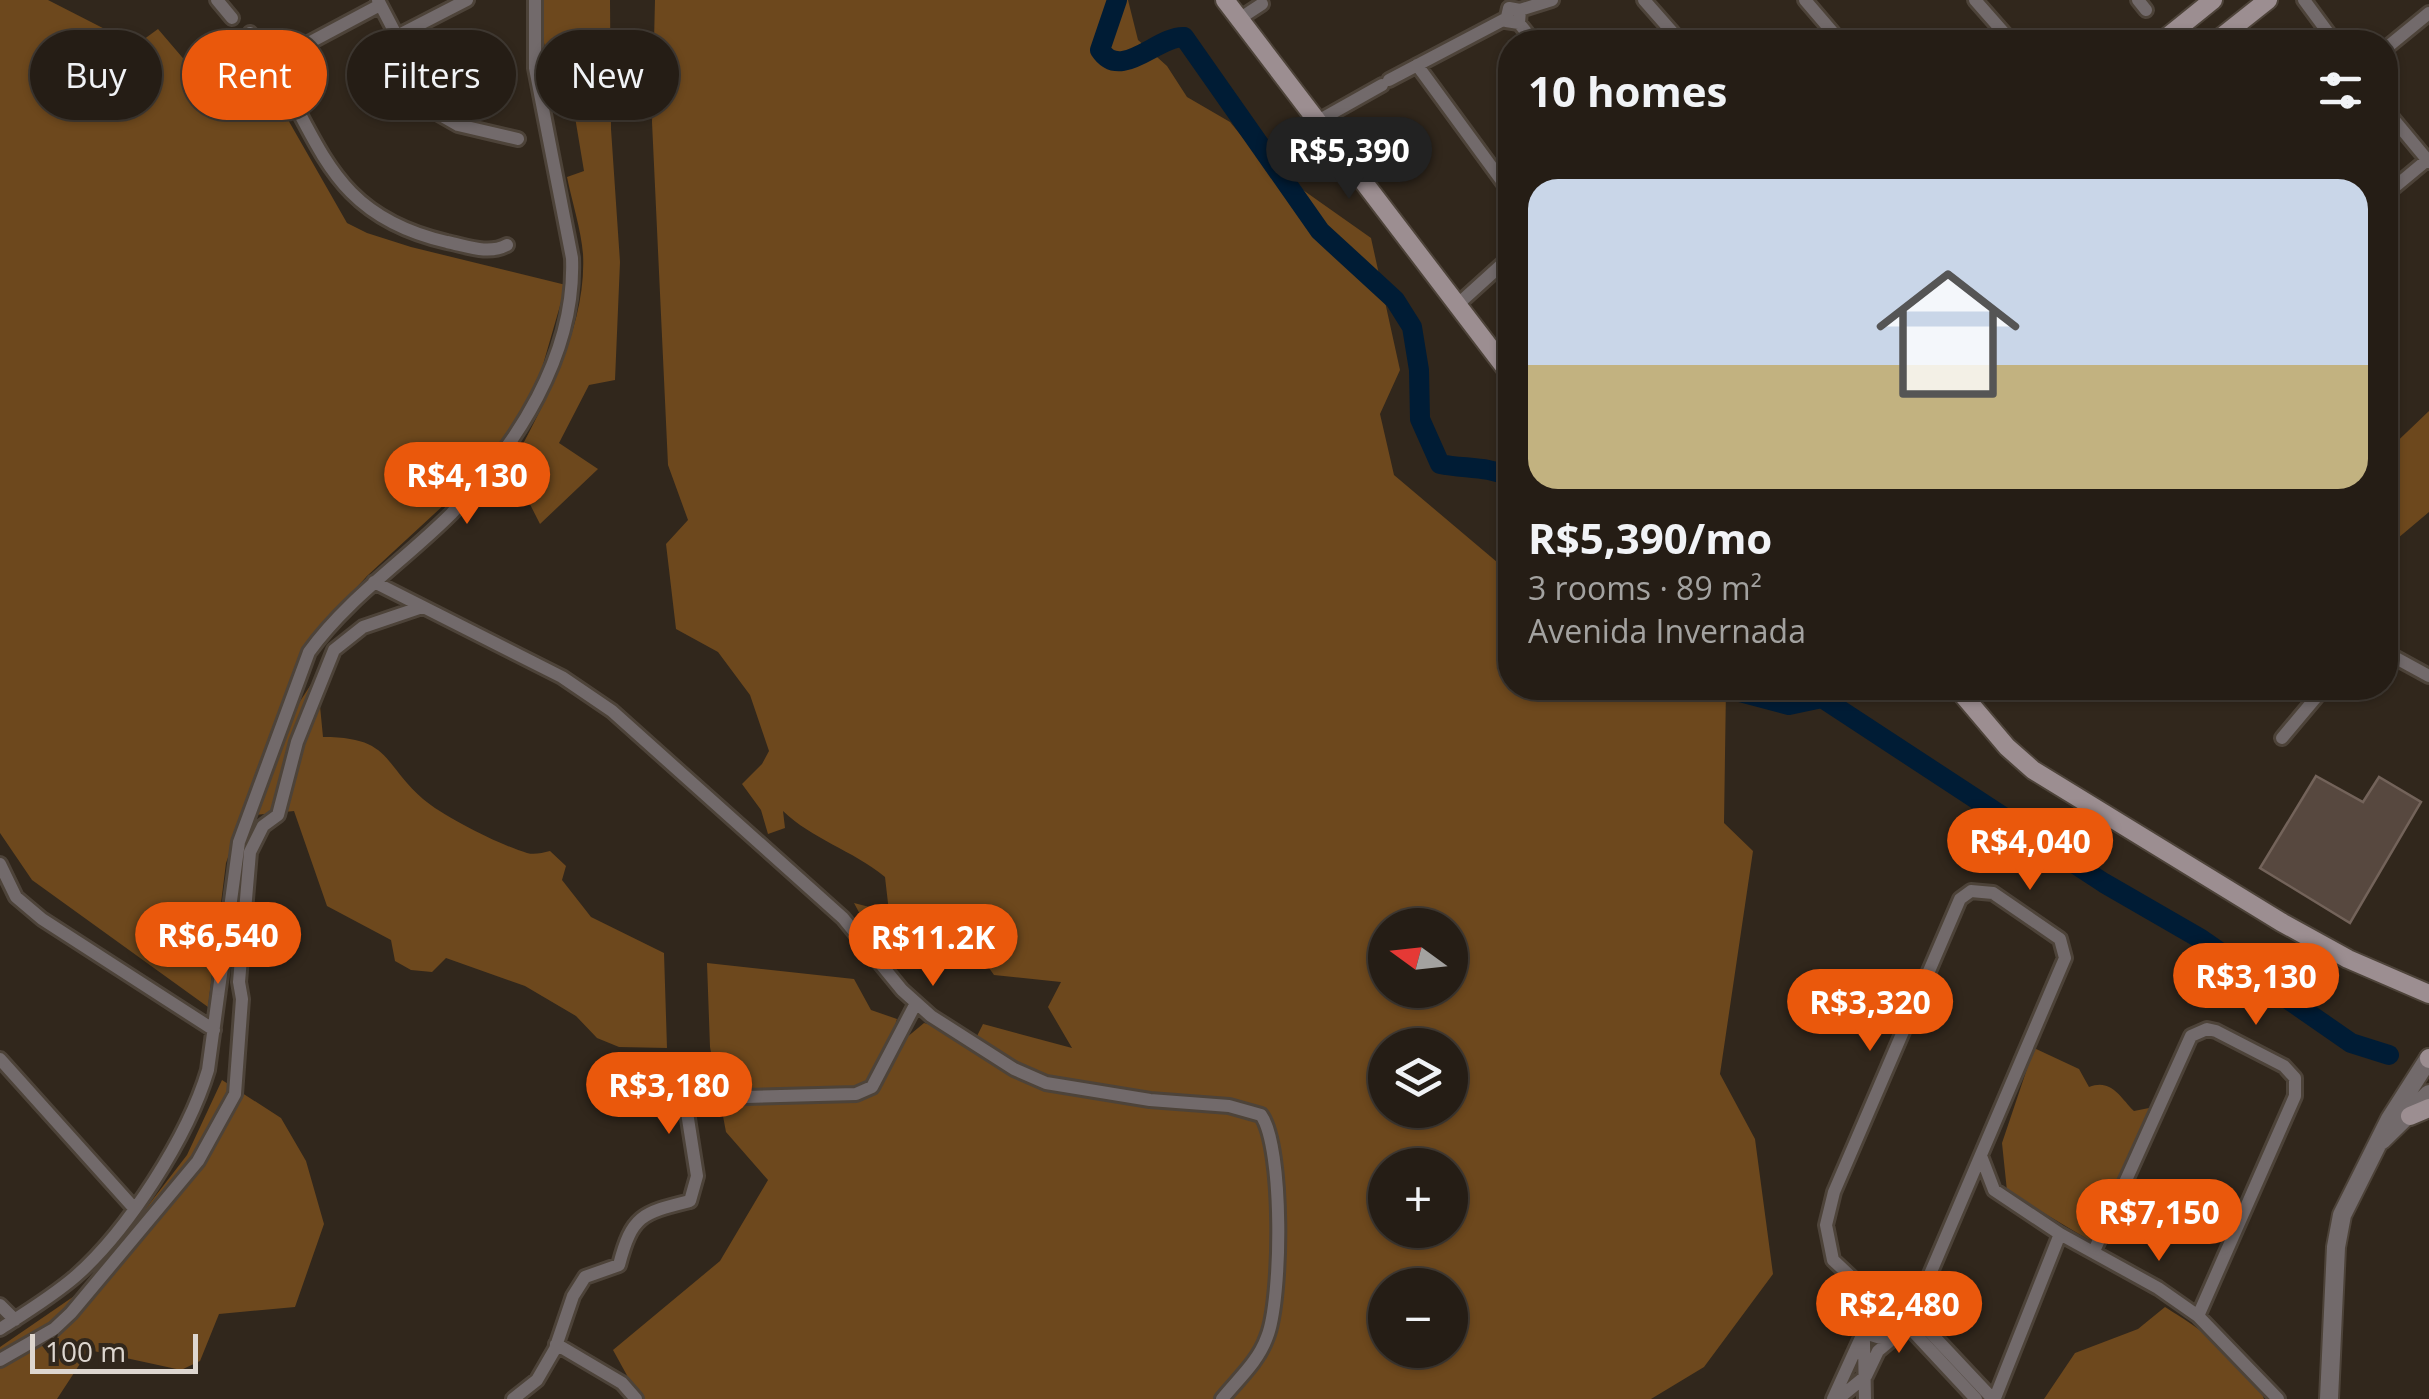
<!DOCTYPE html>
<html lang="en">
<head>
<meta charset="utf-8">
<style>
  body { margin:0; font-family:"Open Sans",sans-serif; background:#2d261e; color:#f1f3f6; height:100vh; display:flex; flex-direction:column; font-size:38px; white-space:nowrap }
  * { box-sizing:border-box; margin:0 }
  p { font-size:32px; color:#a3a2a0 }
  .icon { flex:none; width:55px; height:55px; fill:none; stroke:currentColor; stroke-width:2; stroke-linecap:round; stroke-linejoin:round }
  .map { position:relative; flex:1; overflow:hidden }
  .side { position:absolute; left:1498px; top:30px; width:900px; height:670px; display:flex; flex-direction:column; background:#251d15; border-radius:40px; box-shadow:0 2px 8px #0004,0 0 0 2px #423b34 }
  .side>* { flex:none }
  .guide { position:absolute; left:30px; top:30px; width:950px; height:90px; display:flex; gap:20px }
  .needle { width:65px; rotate:285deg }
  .buttons { position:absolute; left:1368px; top:908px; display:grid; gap:20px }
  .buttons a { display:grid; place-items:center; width:100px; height:100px; border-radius:50%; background:#251d15; box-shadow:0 2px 8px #0004,0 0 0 2px #423b34; font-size:50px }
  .scale { position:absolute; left:30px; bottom:25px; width:168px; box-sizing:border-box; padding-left:10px; border:5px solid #ddd6cf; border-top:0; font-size:28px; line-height:35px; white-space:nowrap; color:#ddd6cf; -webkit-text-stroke:8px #31271c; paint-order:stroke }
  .price { position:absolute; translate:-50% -85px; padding:0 22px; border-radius:35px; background:#ea580c; color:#fff; font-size:32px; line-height:65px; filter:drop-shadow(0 2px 5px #0008) }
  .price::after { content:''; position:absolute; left:50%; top:60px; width:30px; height:22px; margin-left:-15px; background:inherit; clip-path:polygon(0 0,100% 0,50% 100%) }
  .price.on { background:#222; color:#fff }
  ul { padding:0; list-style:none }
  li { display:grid; align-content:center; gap:20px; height:530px; padding:0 30px }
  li+li { border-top:2px solid #423b34 }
  li span { display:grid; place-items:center; height:310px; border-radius:30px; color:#555 }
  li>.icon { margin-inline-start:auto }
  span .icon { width:180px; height:180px; fill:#fffc; stroke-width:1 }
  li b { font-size:42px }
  h2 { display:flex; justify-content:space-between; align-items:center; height:120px; padding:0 30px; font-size:42px }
  .tag { padding:0 35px; border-radius:45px; background:#251d15; box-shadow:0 2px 8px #0004,0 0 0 2px #423b34; font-size:35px; line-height:90px }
  .tag.on { background:#ea580c; color:#fff }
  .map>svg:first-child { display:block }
  .forest { fill:#6d481d; fill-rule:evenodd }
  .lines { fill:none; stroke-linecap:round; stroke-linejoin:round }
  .river { stroke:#001c35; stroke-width:20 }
  .building { fill:#57483f; stroke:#73635a; stroke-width:2.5 }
  .minor-casing { stroke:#4d4339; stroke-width:18 }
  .tertiary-casing { stroke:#4d4339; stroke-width:22 }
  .secondary-casing { stroke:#4d4339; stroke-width:22 }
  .minor { stroke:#726a6b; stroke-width:12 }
  .tertiary { stroke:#726a6b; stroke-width:18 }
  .secondary { stroke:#9c8e91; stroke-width:18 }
</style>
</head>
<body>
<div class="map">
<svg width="2429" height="1399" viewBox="0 0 2429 1399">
  <rect width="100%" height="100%" fill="#31271c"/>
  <path class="forest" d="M0,0h48l88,45 22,-16 65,76 34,3 18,-11 72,126 20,10 44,14 155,38 -26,90 -28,54 -39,49 -106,98 -64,71 -77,216 -18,144 -176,-127 -32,-47z
    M542,0h68l1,129 9,133 -5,118 -26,5 -30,58 39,26 -58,55 -29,-57c33,-63 76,-140 72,-213 -2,-25 -11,-52 -16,-77l17,-6 -15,-90 -18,4 -12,-73z
    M655,0h473l10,40 29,26 20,31 43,25 32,39 109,77 29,132 -20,44 14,61 116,98v115h216l-2,135 29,28 -33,223 35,65 18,135 -69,93 -53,32h-1011l-27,-49 107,-89 48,-81 -42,-48 -16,-85 -3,-84 147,16 17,31 26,9 -6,20 9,4 24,-20 53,13 6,-12 89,24 -24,-41 13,-25 -67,-7 -25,-35 -91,8 -24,-45 35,9 -4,-35c-33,-27 -73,-38 -102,-66l2,17 -17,6 -7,-24 -19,-26 20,-20 7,-13 -19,-56 -32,-43 -42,-23 -10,-85 22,-24 -20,-55 -16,-343zM1385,925h65v65h-65zM1385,1045h65v65h-65zM1385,1165h65v65h-65zM1385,1285h65v65h-65z
    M2429,411v101l-44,37v-96z
    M317,675l6,62c68,0 59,26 100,62 21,18 77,46 104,54 7,2 15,0 23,-2l16,15 -4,14 29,37 73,36 3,95 -48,-1 -22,-9 -21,-22 -51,-30 -79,-28 -14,14 -21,-2 -16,-9 -4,-21 -64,-34 -33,-95 -39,4 42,-109z
    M2034,1048l45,21 10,18c22,-9 31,10 45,24l20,-4 -60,136 -87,-52 -5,-48z
    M222,1080l59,38 25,43 18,63 -29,83 -76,7 -19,47 -19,9 -92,-20 -32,49h-57v-52l83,-57 104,-135z
    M2165,1307c29,18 92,59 99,92h-220l31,-46 63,-24z"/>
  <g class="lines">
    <path class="river" d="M1117,0l-17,50c21,32 57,-14 84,-13l136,194 75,69 17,27 7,43 1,49 20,45c25,5 48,2 70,13
      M1725,688l64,17 33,-7 282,185 97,56 150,104 38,12"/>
  </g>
  <path class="building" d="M2316,776l47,26 16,-25 42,25 -71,121 -90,-55z"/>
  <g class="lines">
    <g class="minor-casing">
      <path id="minor" d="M217,0l15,18
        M378,0l59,113 21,12 60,14
        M1644,0l37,42
        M1805,0l36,42
        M1975,0l37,42
        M2138,0l8,10
        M2304,0l31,42
        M1520,10l-1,13 -13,-2 3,-13 11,2 32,-10
        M1239,19l23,-15
        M1519,23l15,19
        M250,33c71,91 66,179 197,209 20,4 41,13 60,3
        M395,37l72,-37
        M2385,49l44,-36
        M273,62l107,-57
        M1417,65l93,127
        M1389,80l116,-61
        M2385,109l44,53
        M1318,121l64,-36
        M2385,195l42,-35
        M1456,306l54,-49
        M374,582l188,95 50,34 231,207 59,72 29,26 83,53 32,14 104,17 79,6 32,9c23,32 21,185 6,222 -9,25 -28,41 -45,62
        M2385,652l44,24
        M2282,738l42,-50
        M0,864l16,33 26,22 172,111
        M0,1059l133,148
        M1981,1156l13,34 66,44 98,54 40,28 80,83
        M2094,1251l97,-215 16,-7 9,2 68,35 11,12v18l-97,220
        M1863,1288l2,111
        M0,1305l15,15
        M1906,1324l70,75
        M0,1329c25,-16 53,-33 76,-53 52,-46 112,-139 132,-206l31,-228 70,-190c39,-54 95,-91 142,-138 65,-68 125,-158 121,-256l-37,-190v-68
        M556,1344l66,39 14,16
        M0,1360l54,-31 17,-16 127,-152 37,-67 7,-95 -3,-17 11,-130 13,-26 15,-11 19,-73 37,-92 29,-23 59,-20
        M1995,1398l65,-164
        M513,1399l24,-19 18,-31 18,-53 12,-19 34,-12c13,-50 23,-52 71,-64l7,-25 -11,-70 22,-8 148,-4 16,-7 44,-84
        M1833,1399l31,-68c19,14 42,3 49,-17l152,-356 -5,-19 -67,-46 -22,-2 -11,8 -126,293 -8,33 7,35 30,28 50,26 79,84
        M1838,1399l28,-23 12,-25 18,-15"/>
    </g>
    <g class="tertiary-casing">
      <path id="tertiary" d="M2382,1140l47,-46
        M2329,1399l7,-152 6,-32 48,-96 39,-61"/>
    </g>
    <g class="secondary-casing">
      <path id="secondary" d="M1225,0l285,374
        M2161,42l52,-42
        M2215,42l53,-42
        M1957,688l50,59 26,23 248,152 67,37 81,35
        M2429,1058v1
        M2410,1116l19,-8"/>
    </g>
    <use href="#minor" class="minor"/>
    <use href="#tertiary" class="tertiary"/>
    <use href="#secondary" class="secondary"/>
  </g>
</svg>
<div class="buttons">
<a><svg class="needle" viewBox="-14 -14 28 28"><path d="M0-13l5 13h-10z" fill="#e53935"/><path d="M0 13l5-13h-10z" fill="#a3a2a0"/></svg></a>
<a><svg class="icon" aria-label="layers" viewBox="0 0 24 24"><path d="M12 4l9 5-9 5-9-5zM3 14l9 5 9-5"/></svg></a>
<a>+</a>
<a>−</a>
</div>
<div class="scale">100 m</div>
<b class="price on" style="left:1349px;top:202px">R$5,390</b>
<b class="price" style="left:467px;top:527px">R$4,130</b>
<b class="price" style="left:2030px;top:893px">R$4,040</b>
<b class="price" style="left:218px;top:987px">R$6,540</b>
<b class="price" style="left:933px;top:989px">R$11.2K</b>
<b class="price" style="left:2256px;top:1028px">R$3,130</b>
<b class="price" style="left:1870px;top:1054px">R$3,320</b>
<b class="price" style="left:669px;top:1137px">R$3,180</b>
<b class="price" style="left:2159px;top:1264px">R$7,150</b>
<b class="price" style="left:1899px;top:1356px">R$2,480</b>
<div class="guide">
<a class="tag">Buy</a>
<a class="tag on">Rent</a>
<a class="tag">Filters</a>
<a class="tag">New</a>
</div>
<section class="side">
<h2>10 homes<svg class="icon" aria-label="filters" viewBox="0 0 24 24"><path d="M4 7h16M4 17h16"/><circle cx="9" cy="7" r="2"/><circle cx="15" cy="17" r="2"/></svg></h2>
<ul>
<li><span style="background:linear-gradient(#c9d6e8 60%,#c2b280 0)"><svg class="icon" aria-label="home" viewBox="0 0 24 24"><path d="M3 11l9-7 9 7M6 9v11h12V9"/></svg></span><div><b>R$5,390/mo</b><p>3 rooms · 89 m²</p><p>Avenida Invernada</p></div></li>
</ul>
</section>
</div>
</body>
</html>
